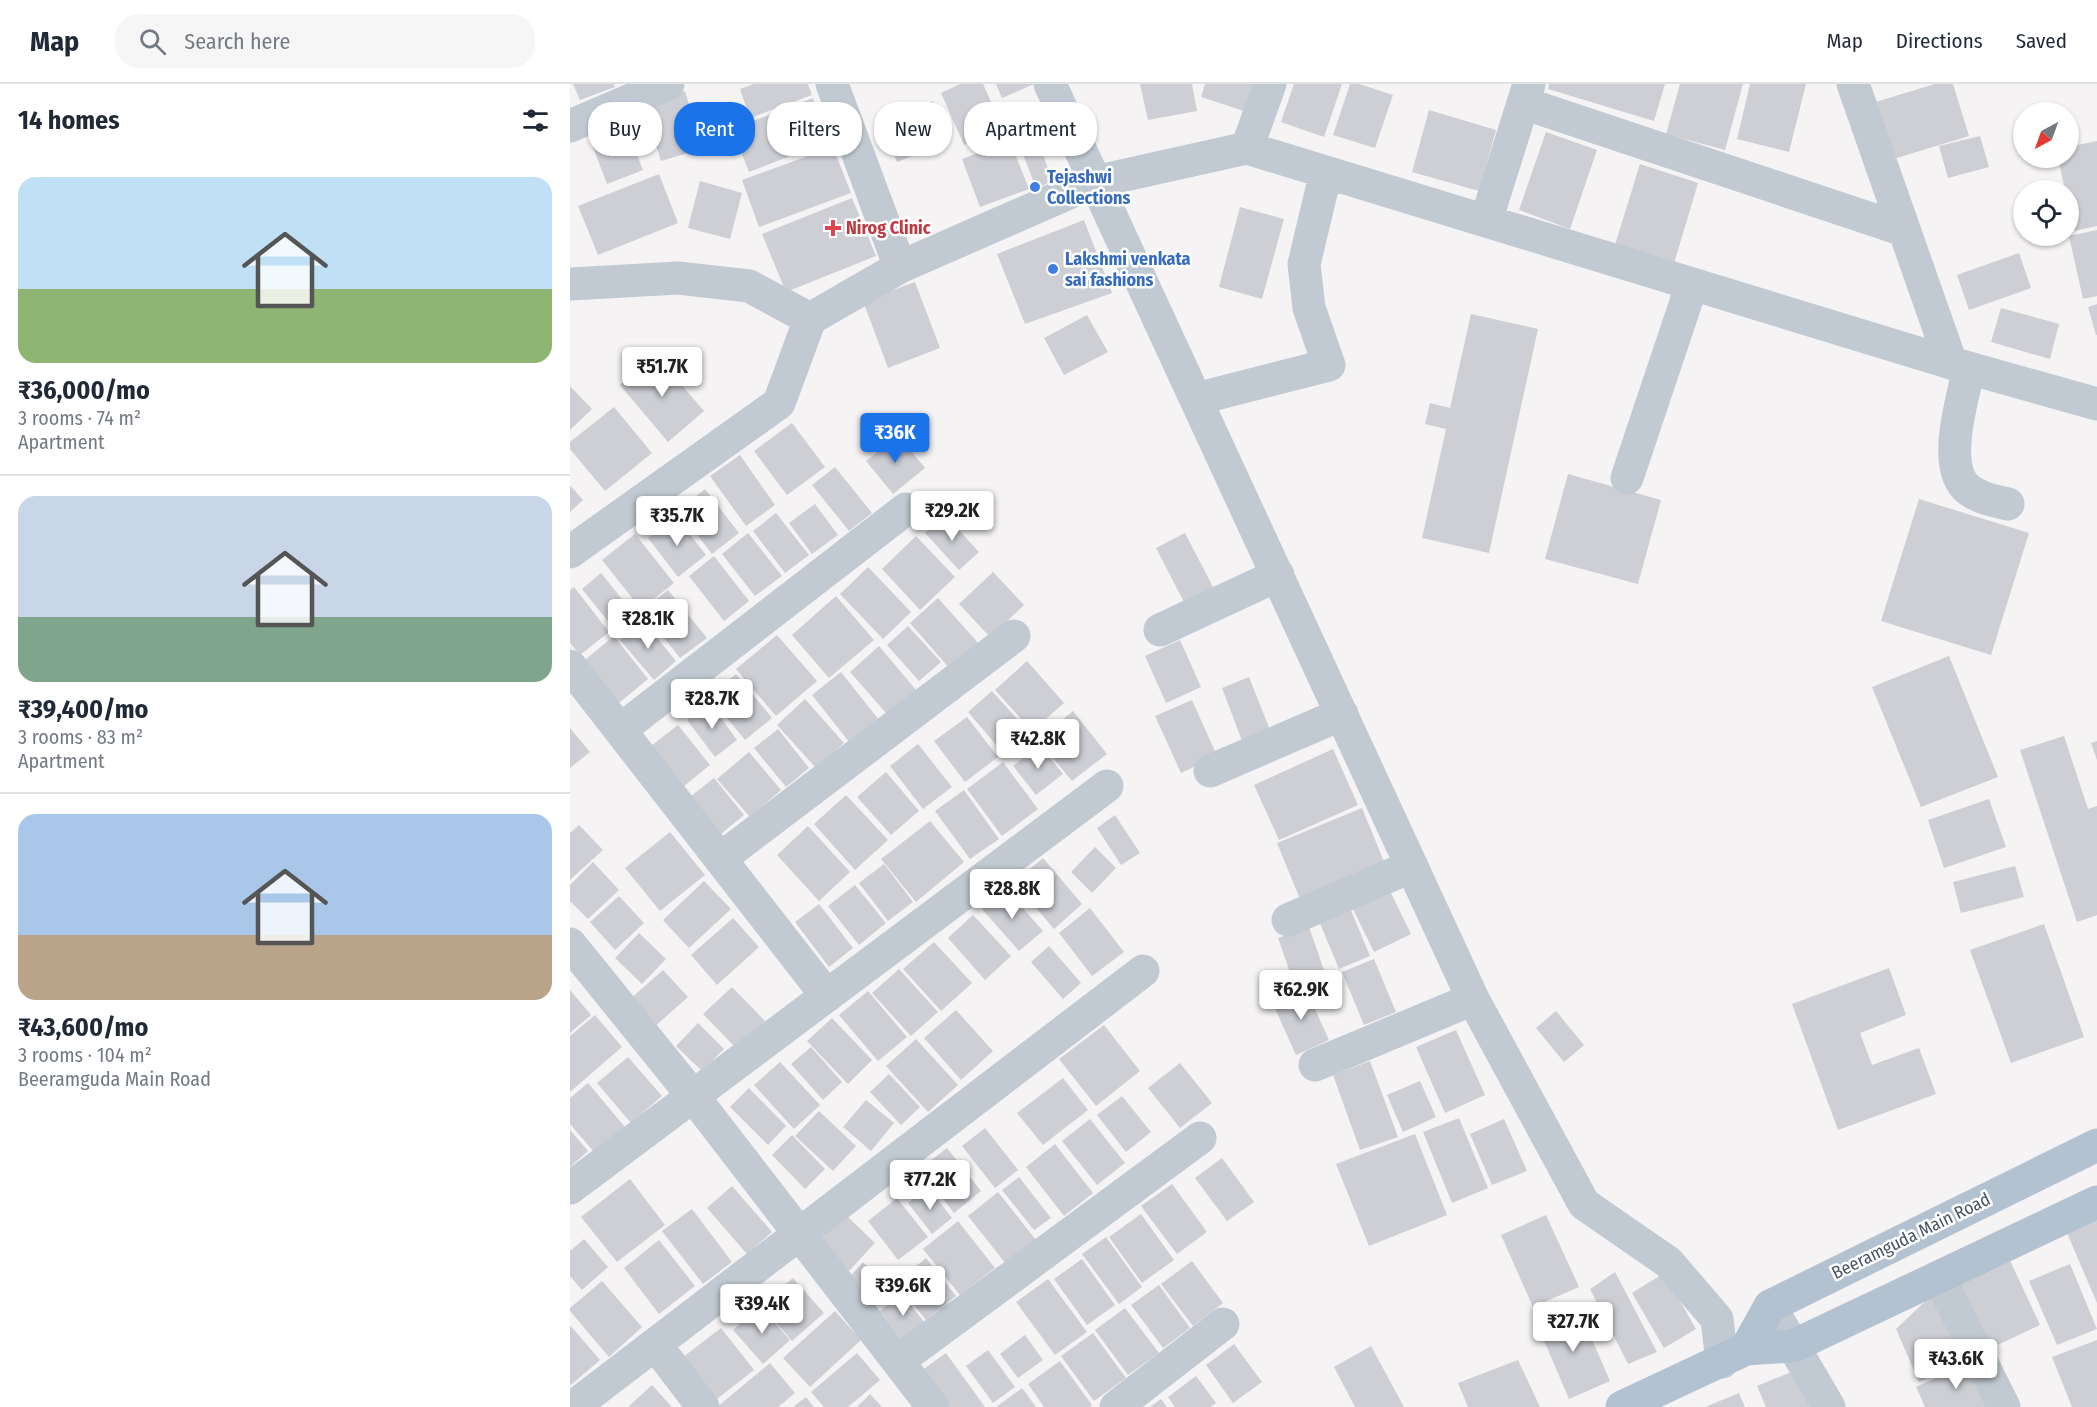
<!DOCTYPE html>
<html lang="en">
<head>
<meta charset="utf-8">
<style>
  body { margin:0; font-family:"Fira Sans Condensed",sans-serif; background:#f6f6f7; color:#1f2937; height:100vh; display:flex; flex-direction:column; font-size:22px; white-space:nowrap }
  * { box-sizing:border-box; margin:0 }
  p { font-size:20px; color:#747a83 }
  .icon { flex:none; width:33px; height:33px; fill:none; stroke:currentColor; stroke-width:2; stroke-linecap:round; stroke-linejoin:round }
  .map { position:relative; flex:1; overflow:hidden }
  .side { display:flex; flex-direction:column; background:#fff; width:570px }
  .side>* { flex:none }
  .hud { position:absolute; left:18px; top:18px; width:570px; height:54px; display:flex; gap:12px }
  .needle { width:39px; rotate:221deg }
  .buttons { position:absolute; left:1443px; top:18px; display:grid; gap:12px }
  .buttons a { display:grid; place-items:center; width:66px; height:66px; border-radius:50%; background:#fff; box-shadow:0 2px 4px #0004; font-size:30px }
  .price { position:absolute; translate:-50% -51px; padding:0 14px; border-radius:6px; background:#fff; color:#222; font-size:20px; line-height:39px; filter:drop-shadow(0 2px 3px #0008) }
  .price::after { content:''; position:absolute; left:50%; top:36px; width:18px; height:14px; margin-left:-9px; background:inherit; clip-path:polygon(0 0,100% 0,50% 100%) }
  .price.current { background:#1a73e8; color:#fff }
  ul { padding:0; list-style:none }
  li { display:grid; align-content:center; gap:12px; height:318px; padding:0 18px }
  li+li { border-top:2px solid #e0e1e3 }
  li span { display:grid; place-items:center; height:186px; border-radius:18px; color:#555 }
  li>.icon { margin-inline-start:auto }
  span .icon { width:108px; height:108px; fill:#fffc; stroke-width:1 }
  li b { font-size:26px }
  h2 { display:flex; justify-content:space-between; align-items:center; height:72px; padding:0 18px; font-size:26px }
  .chip { padding:0 21px; border-radius:24px; background:#fff; box-shadow:0 2px 4px #0004; font-size:21px; line-height:54px }
  .chip.current { background:#1a73e8; color:#fff }
  header { display:flex; align-items:center; gap:36px; box-sizing:border-box; height:84px; padding:0 30px; background:#fff; border-bottom:2px solid #e0e1e3 }
  header strong { font-size:28px }
  nav { display:flex; gap:33px; margin-inline-start:auto; font-size:21px }
  .search { width:420px; height:54px; background:#f6f6f7; display:flex; align-items:center; gap:15px; box-sizing:border-box; padding:0 21px; border-radius:24px; color:#747a83; font-size:22px }
  main { display:flex; flex:1; min-height:0 }
  .map>svg:first-child { display:block }
  .building { fill:#cdcfd5 }
  .lines { fill:none; stroke-linecap:round; stroke-linejoin:round }
  .minor { stroke:#c1cad2; stroke-width:33 }
  .major { stroke:#b3c2d1; stroke-width:33 }
  .shop-dot { fill:#3f7fe0; stroke:#fff; stroke-width:2 }
  .health-dot { fill:#e0444e; stroke:#fff; stroke-width:2 }
  .labels { text-anchor:middle; stroke-width:5; stroke-linejoin:round; paint-order:stroke }
  .shop-label { font-size:18px; font-weight:bold; fill:#366cbe; stroke:#fff; text-anchor:start }
  .health-label { font-size:18px; font-weight:bold; fill:#be3a42; stroke:#fff; text-anchor:start }
  .street-label { font-size:18px; fill:#4a5661; stroke:#fff }
</style>
</head>
<body>
<header>
<strong>Map</strong>
<div class="search"><svg class="icon" aria-label="search" viewBox="0 0 24 24"><circle cx="10" cy="10" r="6"/><path d="M15 15l6 6"/></svg>Search here</div>
<nav><a>Map</a><a>Directions</a><a>Saved</a></nav>
</header>
<main>
<section class="side">
<h2>14 homes<svg class="icon" aria-label="filters" viewBox="0 0 24 24"><path d="M4 7h16M4 17h16"/><circle cx="9" cy="7" r="2"/><circle cx="15" cy="17" r="2"/></svg></h2>
<ul>
<li><span style="background:linear-gradient(#bfe0f5 60%,#8fb573 0)"><svg class="icon" aria-label="home" viewBox="0 0 24 24"><path d="M3 11l9-7 9 7M6 9v11h12V9"/></svg></span><div><b>₹36,000/mo</b><p>3 rooms · 74 m²</p><p>Apartment</p></div></li>
<li><span style="background:linear-gradient(#c9d6e8 65%,#7fa58c 0)"><svg class="icon" aria-label="home" viewBox="0 0 24 24"><path d="M3 11l9-7 9 7M6 9v11h12V9"/></svg></span><div><b>₹39,400/mo</b><p>3 rooms · 83 m²</p><p>Apartment</p></div></li>
<li><span style="background:linear-gradient(#a9c7e8 65%,#b9a48a 0)"><svg class="icon" aria-label="home" viewBox="0 0 24 24"><path d="M3 11l9-7 9 7M6 9v11h12V9"/></svg></span><div><b>₹43,600/mo</b><p>3 rooms · 104 m²</p><p>Beeramguda Main Road</p></div></li>
</ul>
</section>
<div class="map">
<svg width="1527" height="1323" viewBox="0 0 1527 1323">
  <rect width="100%" height="100%" fill="#f5f3f3"/>
  <path class="building" d="M3,0h41l1,3 -35,13z
    M184,0h54l4,11 -62,23 -10,-29z
    M390,0h23l20,44 -39,17 -23,-52z
    M426,0h38l-32,14z
    M570,0h52l5,27 -49,9z
    M635,0h48l-9,27 -43,-14z
    M724,0h48l-18,53 -43,-15z
    M780,0h9l34,11 -18,53 -42,-13z
    M979,0h116l-11,37 -106,-32z
    M1110,0h63l-18,66 -59,-16z
    M1180,0h56l-17,68 -52,-13z
    M1365,0h18l16,52 -82,25 -18,-57z
    M115,7l17,58 -41,12 -18,-58z
    M243,14l16,43 -80,31 -17,-43z
    M363,17l17,40 -53,21 -17,-40z
    M859,26l67,20 -17,61 -67,-19z
    M50,29l23,57 -36,14 -22,-58z
    M463,45l20,52 -17,7 -20,-52z
    M976,48l51,18 -27,79 -51,-19z
    M1410,52l9,31 -41,11 -9,-32z
    M440,57l19,48 -49,18 -18,-48z
    M1527,57v85l-23,5 -6,-41h-3l-7,-32h10v-11z
    M263,63l18,46 -92,34 -17,-47z
    M1070,80l58,19 -25,84 -59,-19z
    M89,90l19,49 -80,32 -20,-49z
    M130,97l42,12 -12,46 -42,-11z
    M282,114l24,58 -90,36 -24,-58z
    M670,123l44,12 -22,80 -43,-12z
    M514,136l28,73 -87,31 -28,-70z
    M1527,146v66l-14,3 -14,-63z
    M1449,169l12,35 -62,22 -12,-35z
    M345,198l25,66 -52,20 -25,-67z
    M1527,220v31h-1l-8,-28z
    M1431,224l58,16 -9,35 -59,-17z
    M901,230l67,15 -49,224 -67,-15 24,-109 -21,-5 5,-21 20,5z
    M517,231l21,37 -44,23 -20,-37z
    M86,271l48,56 -36,31 -48,-57z
    M0,302l22,23 -22,21z
    M44,323l38,46 -47,38 -35,-42v-7z
    M222,339l33,44 -38,28 -33,-44z
    M328,351l27,33 -32,26 -27,-33z
    M170,371l35,50 -29,21 -36,-50z
    M265,383l37,46 -23,18 -37,-46z
    M998,390l93,26 -23,84 -93,-25z
    M0,401l13,15 -13,12z
    M135,405l34,44 -27,21 -34,-44z
    M1349,415l110,34 -38,122 -110,-34z
    M245,420l23,31 -26,19 -23,-31z
    M206,429l33,42 -24,18 -32,-42z
    M375,431l34,37 -20,18 -34,-37z
    M106,433l30,38 -28,22 -30,-39z
    M178,449l34,43 -27,20 -33,-42z
    M615,449l28,54 -29,15 -28,-54z
    M65,450l39,49 -33,26 -39,-49z
    M346,452l39,41 -35,33 -38,-41z
    M144,472l35,45 -25,20 -35,-45z
    M298,483l43,45 -28,27 -43,-45z
    M423,488l31,33 -34,32 -31,-33z
    M31,489l33,41 -19,16 -33,-41z
    M4,503l35,45 -29,23 -10,-12v-53z
    M98,506l39,48 -27,20 -38,-48z
    M266,512l38,44 -45,38 -37,-43z
    M368,514l41,46 -29,25 -40,-46z
    M73,537l33,40 -22,19 -34,-40z
    M338,542l33,36 -22,19 -32,-36z
    M207,551l40,46 -41,35 -40,-47z
    M44,552l34,43 -34,28 -34,-43z
    M610,556l21,47 -35,16 -21,-47z
    M309,562l37,44 -29,24 -37,-42z
    M1379,572l49,121 -77,30 -49,-120z
    M457,577l37,42 -32,28 -37,-41z
    M271,588l38,48 -29,23 -38,-48z
    M166,590l36,44 -27,22 -36,-44z
    M679,593l23,58 -28,11 -22,-58z
    M422,607l37,41 -25,22 -36,-42z
    M235,615l39,44 -28,25 -39,-43z
    M622,616l25,56 -36,17 -26,-57z
    M140,619l27,37 -22,17 -28,-37z
    M503,627l34,43 -35,27 -34,-41z
    M397,633l31,40 -33,25 -31,-41z
    M108,641l32,40 -26,21 -33,-40z
    M0,644l20,24 -20,16z
    M208,645l31,39 -23,19 -32,-39z
    M1494,652l24,73 9,-3v109l-20,7 -57,-172z
    M1527,657v19l-6,-17z
    M348,660l34,43 -29,22 -33,-43z
    M470,661l23,29 -27,21 -23,-29z
    M763,665l25,56 -79,35 -25,-55z
    M179,668l32,38 -31,27 -33,-38z
    M433,678l35,47 -36,27 -35,-47z
    M316,688l33,39 -28,24 -34,-38z
    M144,694l30,37 -23,19 -31,-37z
    M394,706l35,49 -29,20 -35,-48z
    M276,711l42,45 -33,30 -41,-46z
    M1419,715l17,48 -62,21 -16,-48z
    M792,724l23,56 -85,35 -23,-56z
    M545,731l25,38 -19,12 -24,-37z
    M360,737l34,41 -48,40 -35,-43z
    M9,741l24,25 -33,30v-47z
    M238,742l42,46 -31,29 -42,-46z
    M100,748l35,43 -45,36 -35,-43z
    M525,763l21,21 -24,25 -21,-21z
    M473,774l39,46 -28,25 -40,-47z
    M23,778l26,28 -31,29 -18,-18v-16z
    M314,780l29,38 -25,19 -29,-38z
    M1445,782l9,31 -63,16 -8,-31z
    M134,797l27,28 -42,39 -26,-28z
    M285,801l31,38 -27,22 -31,-39z
    M818,803l23,47 -37,18 -23,-47z
    M435,804l38,43 -24,20 -37,-42z
    M49,812l25,27 -29,27 -25,-28z
    M778,819l22,53 -31,13 -22,-53z
    M249,820l34,44 -24,19 -34,-45z
    M520,824l34,44 -32,24 -33,-43z
    M403,831l38,41 -26,24 -37,-42z
    M163,834l26,29 -42,38 -26,-30z
    M1474,840l40,113 -73,26 -41,-113z
    M739,843l16,46 -31,11 -16,-46z
    M69,849l27,26 -24,25 -27,-26z
    M364,858l38,41 -31,28 -38,-42z
    M479,862l32,37 -18,16 -32,-37z
    M804,875l22,53 -32,13 -22,-53z
    M1319,884l17,47 -46,18 12,32 47,-17 17,46 -98,36 -46,-126z
    M329,885l39,43 -27,24 -39,-43z
    M93,886l25,27 -35,31 -25,-27z
    M162,903l33,34 -29,27 -33,-34z
    M735,903l24,53 -33,15 -24,-53z
    M0,906l21,25 -21,18z
    M298,907l39,46 -29,24 -39,-46z
    M386,926l37,41 -32,29 -37,-42z
    M986,927l28,34 -20,17 -28,-34z
    M25,931l27,32 -52,45v-56z
    M262,934l40,42 -24,24 -41,-43z
    M128,939l26,26 -22,22 -26,-25z
    M534,941l36,46 -44,35 -37,-47z
    M886,946l29,65 -40,18 -29,-66z
    M346,955l42,46 -30,27 -42,-46z
    M241,963l31,35 -19,18 -32,-36z
    M58,973l34,39 -31,27 -34,-40z
    M800,977l28,76 -38,13 -27,-75z
    M210,978l40,43 -26,24 -40,-44z
    M610,979l32,40 -32,25 -32,-40z
    M319,990l31,33 -19,18 -31,-33z
    M493,994l25,32 -45,35 -26,-32z
    M850,997l16,36 -33,15 -16,-37z
    M18,999l37,44 -30,26 -25,-29v-26z
    M179,1004l37,38 -18,19 -38,-38z
    M552,1012l29,36 -25,20 -29,-37z
    M296,1016l28,23 -23,28 -28,-24z
    M249,1027l37,35 -23,25 -38,-35z
    M889,1034l29,70 -36,15 -29,-71z
    M520,1035l35,44 -28,22 -35,-44z
    M934,1035l23,52 -35,14 -22,-51z
    M415,1044l33,42 -23,18 -33,-42z
    M0,1046l18,21 -18,16z
    M845,1050l32,81 -78,31 -33,-82z
    M222,1051l33,34 -20,20 -33,-34z
    M485,1060l38,49 -29,23 -38,-49z
    M377,1064l34,43 -27,22 -34,-44z
    M652,1074l32,44 -27,19 -32,-43z
    M449,1093l32,41 -17,12 -32,-40z
    M60,1095l35,46 -48,37 -36,-45z
    M602,1100l35,48 -30,22 -36,-48z
    M162,1102l40,46 -25,22 -40,-46z
    M358,1103l24,31 -20,16 -24,-31z
    M428,1108l38,48 -30,24 -38,-48z
    M327,1114l31,39 -30,23 -30,-39z
    M122,1125l40,53 -29,22 -41,-53z
    M275,1130l30,29 -26,28 -31,-29z
    M571,1130l33,46 -32,23 -33,-46z
    M976,1131l33,72 -46,20 -32,-72z
    M1527,1136v83l-30,-70z
    M388,1137l37,47 -35,27 -37,-46z
    M536,1153l36,50 -23,17 -37,-50z
    M14,1155l24,28 -26,23 -12,-14v-25z
    M89,1156l36,46 -36,28 -35,-46z
    M1436,1168l34,73 -55,26 -34,-74z
    M356,1174l30,38 -30,24 -30,-37z
    M512,1175l33,46 -28,20 -33,-46z
    M622,1177l31,42 -30,23 -32,-42z
    M293,1178l28,26 -20,22 -28,-26z
    M1500,1180l27,65 -40,16 -28,-64z
    M1045,1188l42,80 -29,12 -38,-75z
    M1094,1189l32,56 -32,19 -32,-55z
    M223,1194l31,35 -32,28 -31,-36z
    M478,1195l39,53 -32,23 -39,-53z
    M32,1197l40,46 -33,30 -39,-46v-3z
    M589,1201l31,43 -27,20 -32,-43z
    M1368,1205l35,65 -54,28 -23,-53z
    M332,1210l23,29 -22,18 -23,-30z
    M190,1222l30,34 -27,24 -30,-34z
    M1008,1223l32,74 -41,18 -32,-75z
    M555,1224l34,45 -31,22 -33,-45z
    M265,1227l26,29 -51,47 -27,-29z
    M0,1241l30,35 -29,25 -1,-2z
    M151,1244l33,42 -37,29 -34,-42z
    M523,1249l33,45 -32,23 -33,-45z
    M455,1251l18,25 -25,18 -18,-24z
    M1527,1256v67h-25l-20,-50z
    M664,1260l28,38 -29,21 -27,-38z
    M801,1262l33,61h-49l-21,-40z
    M418,1266l27,37 -22,16 -27,-37z
    M287,1269l23,27 -32,27h-24l-13,-15z
    M376,1269l39,54h-38l-26,-36z
    M948,1276l22,47h-72l-10,-24z
    M490,1277l32,44 -2,2h-46l-16,-23z
    M1403,1277l21,46h-69l-9,-20z
    M200,1279l25,30 -17,14h-61z
    M1231,1284l17,39h-52l-9,-21z
    M626,1292l20,27 -6,4h-35l-7,-10z
    M82,1301l20,22h-44z
    M452,1304l14,19h-40z
    M1169,1309l6,14h-40z
    M300,1310l12,13h-25z
    M236,1313l8,10h-21z
    M591,1315l6,8h-17z"/>
  <g class="lines">
    <path class="minor" d="M262,0l68,183
      M480,0l423,915 111,205 84,58 49,57 5,43
      M1283,0l98,279
      M953,19l381,127
      M0,42l98,-42
      M677,64l23,-64
      M916,137l43,-137
      M0,200l108,-6 71,8 61,33
      M1399,284c-6,30 -29,100 0,122 11,8 25,11 39,14
      M626,315l133,-34 -20,-57 -5,-44 22,-92
      M1057,394l65,-194
      M0,468l209,-149 31,-84 90,-52 194,-85 153,-34 704,215 146,41
      M590,546l118,-55
      M0,582l257,330
      M50,646l286,-221
      M640,687l132,-57
      M150,775l294,-223
      M718,836l124,-54
      M0,860l123,152 240,311
      M745,981l158,-66
      M0,1104l537,-402
      M1369,1193l65,130
      M1200,1222l59,101
      M85,1260l48,63
      M328,1277l302,-223
      M3,1323l570,-436
      M546,1323l107,-83"/>
    <path class="major" d="M1176,1265l24,-43 327,-161
      M1052,1323l124,-58 47,-3 304,-144"/>
  </g>
  <g class="shop-dot">
    <circle cx="465" cy="103" r="6"/>
    <circle cx="483" cy="185" r="6"/>
  </g>
  <path class="health-dot" d="M260 135h6v6h6v6h-6v6h-6v-6h-6v-6h6z"/>
  <g class="labels">
    <g class="shop-label">
      <text x="477" y="99">Tejashwi<tspan x="477" dy="21">Collections</tspan></text>
      <text x="495" y="181">Lakshmi venkata<tspan x="495" dy="21">sai fashions</tspan></text>
    </g>
    <g class="health-label">
      <text x="276" y="150">Nirog Clinic</text>
    </g>
    <g class="street-label">
      <text transform="translate(1341 1152) rotate(-26)" y="6">Beeramguda Main Road</text>
    </g>
  </g>
</svg>
<div class="buttons">
<a><svg class="needle" viewBox="-14 -14 28 28"><path d="M0-13l5 13h-10z" fill="#e53935"/><path d="M0 13l5-13h-10z" fill="#747a83"/></svg></a>
<a><svg class="icon" aria-label="locate" viewBox="0 0 24 24"><circle cx="12" cy="12" r="6"/><path d="M12 2v4M12 18v4M2 12h4M18 12h4"/></svg></a>
</div>
<b class="price" style="left:92px;top:314px">₹51.7K</b>
<b class="price current" style="left:325px;top:380px">₹36K</b>
<b class="price" style="left:382px;top:458px">₹29.2K</b>
<b class="price" style="left:107px;top:463px">₹35.7K</b>
<b class="price" style="left:78px;top:566px">₹28.1K</b>
<b class="price" style="left:142px;top:646px">₹28.7K</b>
<b class="price" style="left:468px;top:686px">₹42.8K</b>
<b class="price" style="left:442px;top:836px">₹28.8K</b>
<b class="price" style="left:731px;top:937px">₹62.9K</b>
<b class="price" style="left:360px;top:1127px">₹77.2K</b>
<b class="price" style="left:333px;top:1233px">₹39.6K</b>
<b class="price" style="left:192px;top:1251px">₹39.4K</b>
<b class="price" style="left:1003px;top:1269px">₹27.7K</b>
<b class="price" style="left:1386px;top:1306px">₹43.6K</b>
<div class="hud">
<a class="chip">Buy</a>
<a class="chip current">Rent</a>
<a class="chip">Filters</a>
<a class="chip">New</a>
<a class="chip">Apartment</a>
</div>
</div>
</main>
</body>
</html>
